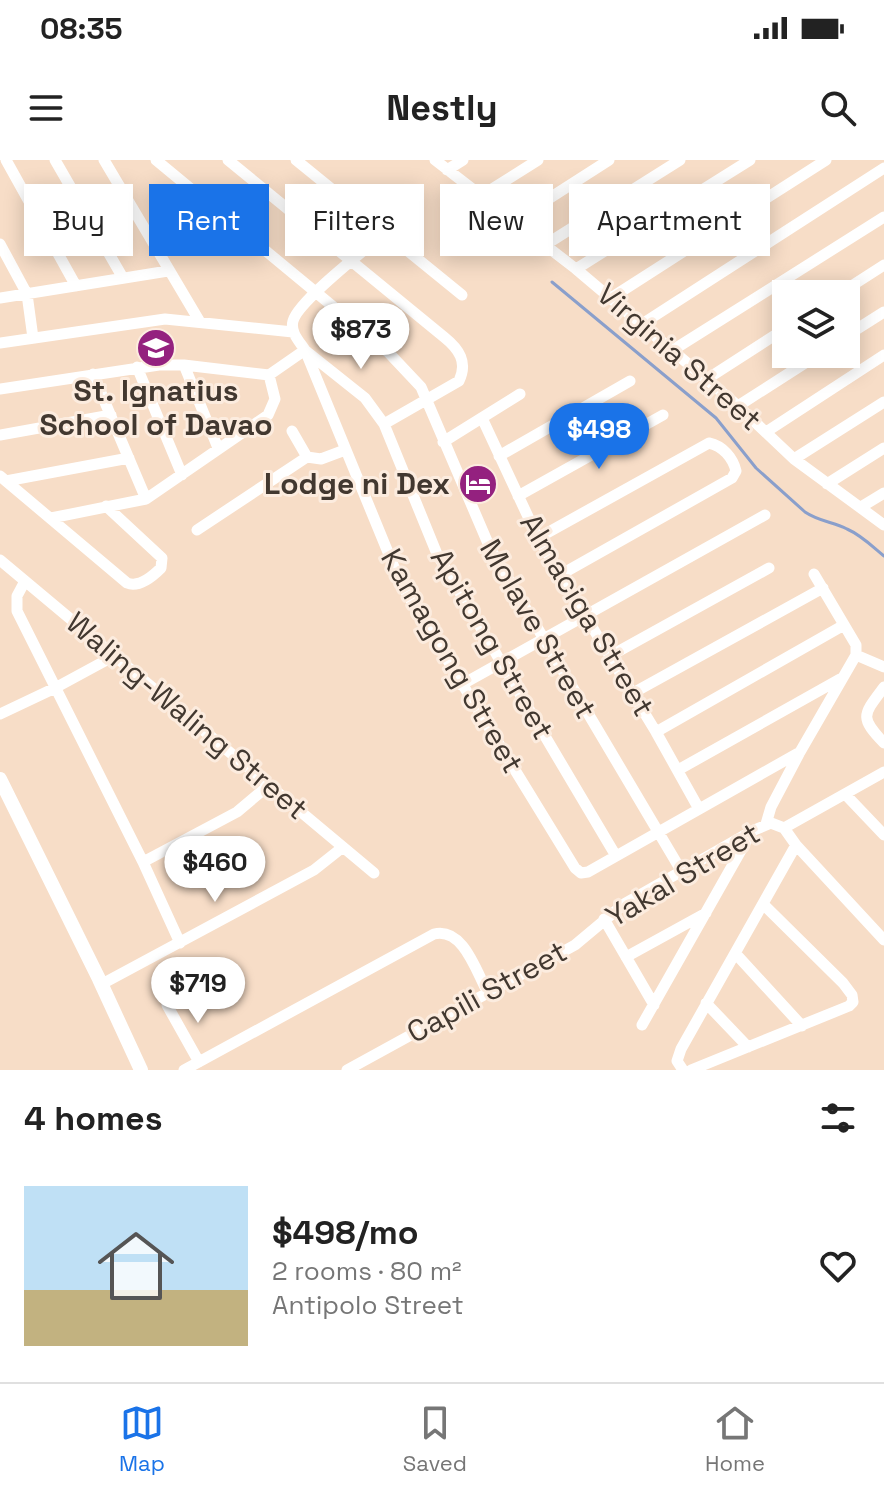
<!DOCTYPE html>
<html lang="en">
<head>
<meta charset="utf-8">
<style>
  body { margin:0; font-family:"Space Grotesk",sans-serif; background:#f6f6f6; color:#222; height:100vh; display:flex; flex-direction:column; font-size:30px; white-space:nowrap }
  * { box-sizing:border-box; margin:0 }
  p { font-size:26px; color:#767676 }
  .icon { flex:none; width:44px; height:44px; fill:none; stroke:currentColor; stroke-width:2; stroke-linecap:round; stroke-linejoin:round }
  .map { position:relative; height:910px; overflow:hidden }
  .panel { display:flex; flex-direction:column; background:#fff; flex:1 }
  .panel>* { flex:none }
  .banner { position:absolute; left:24px; top:24px; width:836px; height:72px; display:flex; gap:16px }
  .buttons { position:absolute; left:772px; top:120px; display:grid; gap:16px }
  .buttons a { display:grid; place-items:center; width:88px; height:88px; border-radius:0px; background:#fff; box-shadow:0 4px 20px #0003; font-size:40px }
  .price { position:absolute; translate:-50% -68px; padding:0 18px; border-radius:28px; background:#fff; color:#222; font-size:26px; line-height:52px; filter:drop-shadow(0 2px 4px #0008) }
  .price::after { content:''; position:absolute; left:50%; top:48px; width:24px; height:18px; margin-left:-12px; background:inherit; clip-path:polygon(0 0,100% 0,50% 100%) }
  .price.active { background:#1a73e8; color:#fff }
  ul { padding:0; list-style:none }
  li { display:flex; align-items:center; gap:24px; height:200px; padding:0 24px }
  li+li { border-top:2px solid #e0e0e0 }
  li span { display:grid; place-items:center; flex:none; width:224px; height:160px; border-radius:0px; color:#555 }
  li>.icon { margin-inline-start:auto }
  span .icon { width:96px; height:96px; fill:#fffc; stroke-width:1 }
  li b { font-size:34px }
  h2 { display:flex; justify-content:space-between; align-items:center; height:96px; padding:0 24px; font-size:34px }
  .pill { padding:0 28px; border-radius:0px; background:#fff; box-shadow:0 4px 20px #0003; font-size:28px; line-height:72px }
  .pill.active { background:#1a73e8; color:#fff }
  .status { display:flex; justify-content:space-between; align-items:center; height:56px; padding:0 40px; background:#fff; direction:ltr }
  .status svg { height:22px; fill:currentColor }
  header { display:flex; justify-content:space-between; align-items:center; height:104px; padding:0 24px; background:#fff; font-size:36px; font-weight:700 }
  .tabs { display:flex; justify-content:space-around; align-items:center; height:112px; border-top:2px solid #e0e0e0; background:#fff; font-size:22px; color:#767676 }
  .tabs a { display:grid; justify-items:center; gap:4px }
  .tabs .active { color:#1a73e8 }
  .map>svg:first-child { display:block }
  .lines { fill:none; stroke-linecap:round; stroke-linejoin:round }
  .stream { stroke:#8a9fcb; stroke-width:3 }
  .street { stroke:#fff; stroke-width:11 }
  .secondary { stroke:#fff; stroke-width:14 }
  .labels { text-anchor:middle; stroke-width:6; stroke-linejoin:round; paint-order:stroke }
  .street-label { font-size:30px; fill:#423830; stroke:#fcecdf }
  .poi-label { font-size:30px; font-weight:bold; fill:#423830; stroke:#fcecdf }
</style>
</head>
<body>
<div class="status"><b>08:35</b><svg viewBox="0 0 49 12"><path d="M0 12V9h3v3zM5 12V6h3v6zM10 12V3h3v9zM15 12V0h3v12zM26 1h20v11H26zM47 4h2v5h-2z"/></svg></div>
<header><svg class="icon" aria-label="menu" viewBox="0 0 24 24"><path d="M4 6h16M4 12h16M4 18h16"/></svg>Nestly<svg class="icon" aria-label="search" viewBox="0 0 24 24"><circle cx="10" cy="10" r="6"/><path d="M15 15l6 6"/></svg></header>
<div class="map">
<svg width="884" height="910" viewBox="0 0 884 910">
  <rect width="100%" height="100%" fill="#f7ddc7"/>
  <g class="lines">
    <path class="stream" d="M552,122l164,136 40,50 49,44c13,9 28,10 42,17 14,6 25,17 37,27"/>
    <path class="street" d="M6,0l70,126
      M55,0l68,118
      M104,0l96,162
      M156,0l232,192 33,35 69,161 192,324
      M228,0l216,177c15,12 24,25 15,44l-75,43
      M296,0l166,135
      M435,0l141,109 162,137 56,53 90,66
      M447,10l16,-10
      M481,36l57,-36
      M514,61l95,-61
      M385,73c-19,16 -87,68 -92,88 -3,11 6,20 12,29l96,234 174,284 6,5 7,-1 212,-120
      M0,84l27,50 6,44
      M545,85l135,-85
      M576,109l174,-109
      M839,134l45,-29
      M0,138l168,-27
      M611,138l215,-138
      M642,164l242,-156
      M846,176l38,-24
      M0,183l165,-24 128,13
      M673,190l211,-133
      M306,191l59,47 19,26 53,130 179,302
      M184,205l34,83
      M137,207l45,108
      M93,214l53,125
      M707,219l79,-51
      M0,229l159,-24h25l85,10 36,-25
      M738,246l81,-52
      M482,258l56,120 118,194 43,77
      M292,271l15,26
      M766,272l118,-77
      M0,275l111,-20
      M443,282l77,-48
      M499,296l131,-75
      M794,299l90,-57
      M0,316l127,107c12,5 25,-6 34,-15l1,-10 -56,-52
      M6,321l123,-23
      M827,324l57,-36
      M518,336l145,-81
      M861,347l23,-14
      M51,358l95,-19 122,-84 7,-16 -6,-24
      M197,370l110,-73 14,2 24,-9
      M538,378l171,-95c14,3 24,15 27,28l-4,7 -172,97
      M0,400l374,313
      M814,414l42,71v10
      M25,421l-8,15v15l126,251 37,81
      M856,495l28,12
      M610,496l159,-88
      M461,525l304,-170
      M884,527c-21,28 -25,30 0,56
      M633,533l190,-105
      M0,554l55,-26 59,-32
      M656,572l188,-107
      M678,610l162,-91
      M845,634l39,41
      M766,664l5,-17 29,-55 56,-97
      M784,668l12,17 88,95
      M784,668l100,-56
      M143,702l94,-50 32,-27
      M604,759l50,86
      M735,793l67,73
      M626,797l80,-44
      M102,824l212,-114 29,-23
      M706,843l42,44
      M167,845l32,57
      M642,865l110,-194
      M184,910l250,-136c29,-7 42,37 53,57
      M347,910l228,-125 49,-41 128,-73 19,-8 13,5
      M683,910l-6,-9 4,-12 115,-204
      M691,910l158,-64 4,-4 -1,-7 -9,-12 -80,-79"/>
    <path class="secondary" d="M0,619l99,200 42,91"/>
  </g>
  <defs>
    <g id="school-disc" transform="scale(2)"><circle r="9.5" fill="#94217f" stroke="#fcecdf"/><path d="M0-5L7-2L0 1L-7-2ZM-4 1L0 2.5L4 1V4Q0 6-4 4Z" fill="#fff"/></g>
    <g id="hotel-disc" transform="scale(2)"><circle r="9.5" fill="#94217f" stroke="#fcecdf"/><path d="M-6-4.5h1.5V1H6V5H4.5V3h-9V5H-6ZM-4 0a1.8 1.8 0 1 1 3.6 0ZM.5 0V-2.5h3Q6-2.5 6 0Z" fill="#fff"/></g>
  </defs>
  <g fill-rule="evenodd">
    <use href="#school-disc" x="156" y="188"/>
    <use href="#hotel-disc" x="478" y="324"/>
  </g>
  <g class="labels">
    <g class="street-label">
      <text transform="translate(679 197) rotate(41)" y="10">Virginia Street</text>
      <text transform="translate(587 455) rotate(59)" y="10">Almaciga Street</text>
      <text transform="translate(538 469) rotate(60)" y="10">Molave Street</text>
      <text transform="translate(492 484) rotate(60)" y="10">Apitong Street</text>
      <text transform="translate(452 501) rotate(60)" y="10">Kamagong Street</text>
      <text transform="translate(187 556) rotate(40)" y="10">Waling-Waling Street</text>
      <text transform="translate(683 715) rotate(-31)" y="10">Yakal Street</text>
      <text transform="translate(487 832) rotate(-29)" y="10">Capili Street</text>
    </g>
    <g class="poi-label">
      <text x="156" y="241">St. Ignatius<tspan x="156" dy="34">School of Davao</tspan></text>
      <text x="450" y="334" text-anchor="end">Lodge ni Dex</text>
    </g>
  </g>
</svg>
<div class="buttons">
<a><svg class="icon" aria-label="layers" viewBox="0 0 24 24"><path d="M12 4l9 5-9 5-9-5zM3 14l9 5 9-5"/></svg></a>
</div>
<b class="price" style="left:361px;top:211px">$873</b>
<b class="price active" style="left:599px;top:311px">$498</b>
<b class="price" style="left:215px;top:744px">$460</b>
<b class="price" style="left:198px;top:865px">$719</b>
<div class="banner">
<a class="pill">Buy</a>
<a class="pill active">Rent</a>
<a class="pill">Filters</a>
<a class="pill">New</a>
<a class="pill">Apartment</a>
</div>
</div>
<section class="panel">
<h2>4 homes<svg class="icon" aria-label="filters" viewBox="0 0 24 24"><path d="M4 7h16M4 17h16"/><circle cx="9" cy="7" r="2"/><circle cx="15" cy="17" r="2"/></svg></h2>
<ul>
<li><span style="background:linear-gradient(#bfe0f5 65%,#c2b280 0)"><svg class="icon" aria-label="home" viewBox="0 0 24 24"><path d="M3 11l9-7 9 7M6 9v11h12V9"/></svg></span><div><b>$498/mo</b><p>2 rooms · 80 m²</p><p>Antipolo Street</p></div><svg class="icon" aria-label="heart" viewBox="0 0 24 24"><path d="M12 20l-8-8c-3-5 5-10 8-4 3-6 11-1 8 4z"/></svg></li>
</ul>
</section>
<nav class="tabs">
<a class="active"><svg class="icon" aria-label="map" viewBox="0 0 24 24"><path d="M3 6l6-2 6 2 6-2v14l-6 2-6-2-6 2zM9 4v14M15 6v14"/></svg>Map</a>
<a><svg class="icon" aria-label="saved" viewBox="0 0 24 24"><path d="M7 4h10v16l-5-4-5 4z"/></svg>Saved</a>
<a><svg class="icon" aria-label="home" viewBox="0 0 24 24"><path d="M3 11l9-7 9 7M6 9v11h12V9"/></svg>Home</a>
</nav>
</body>
</html>
